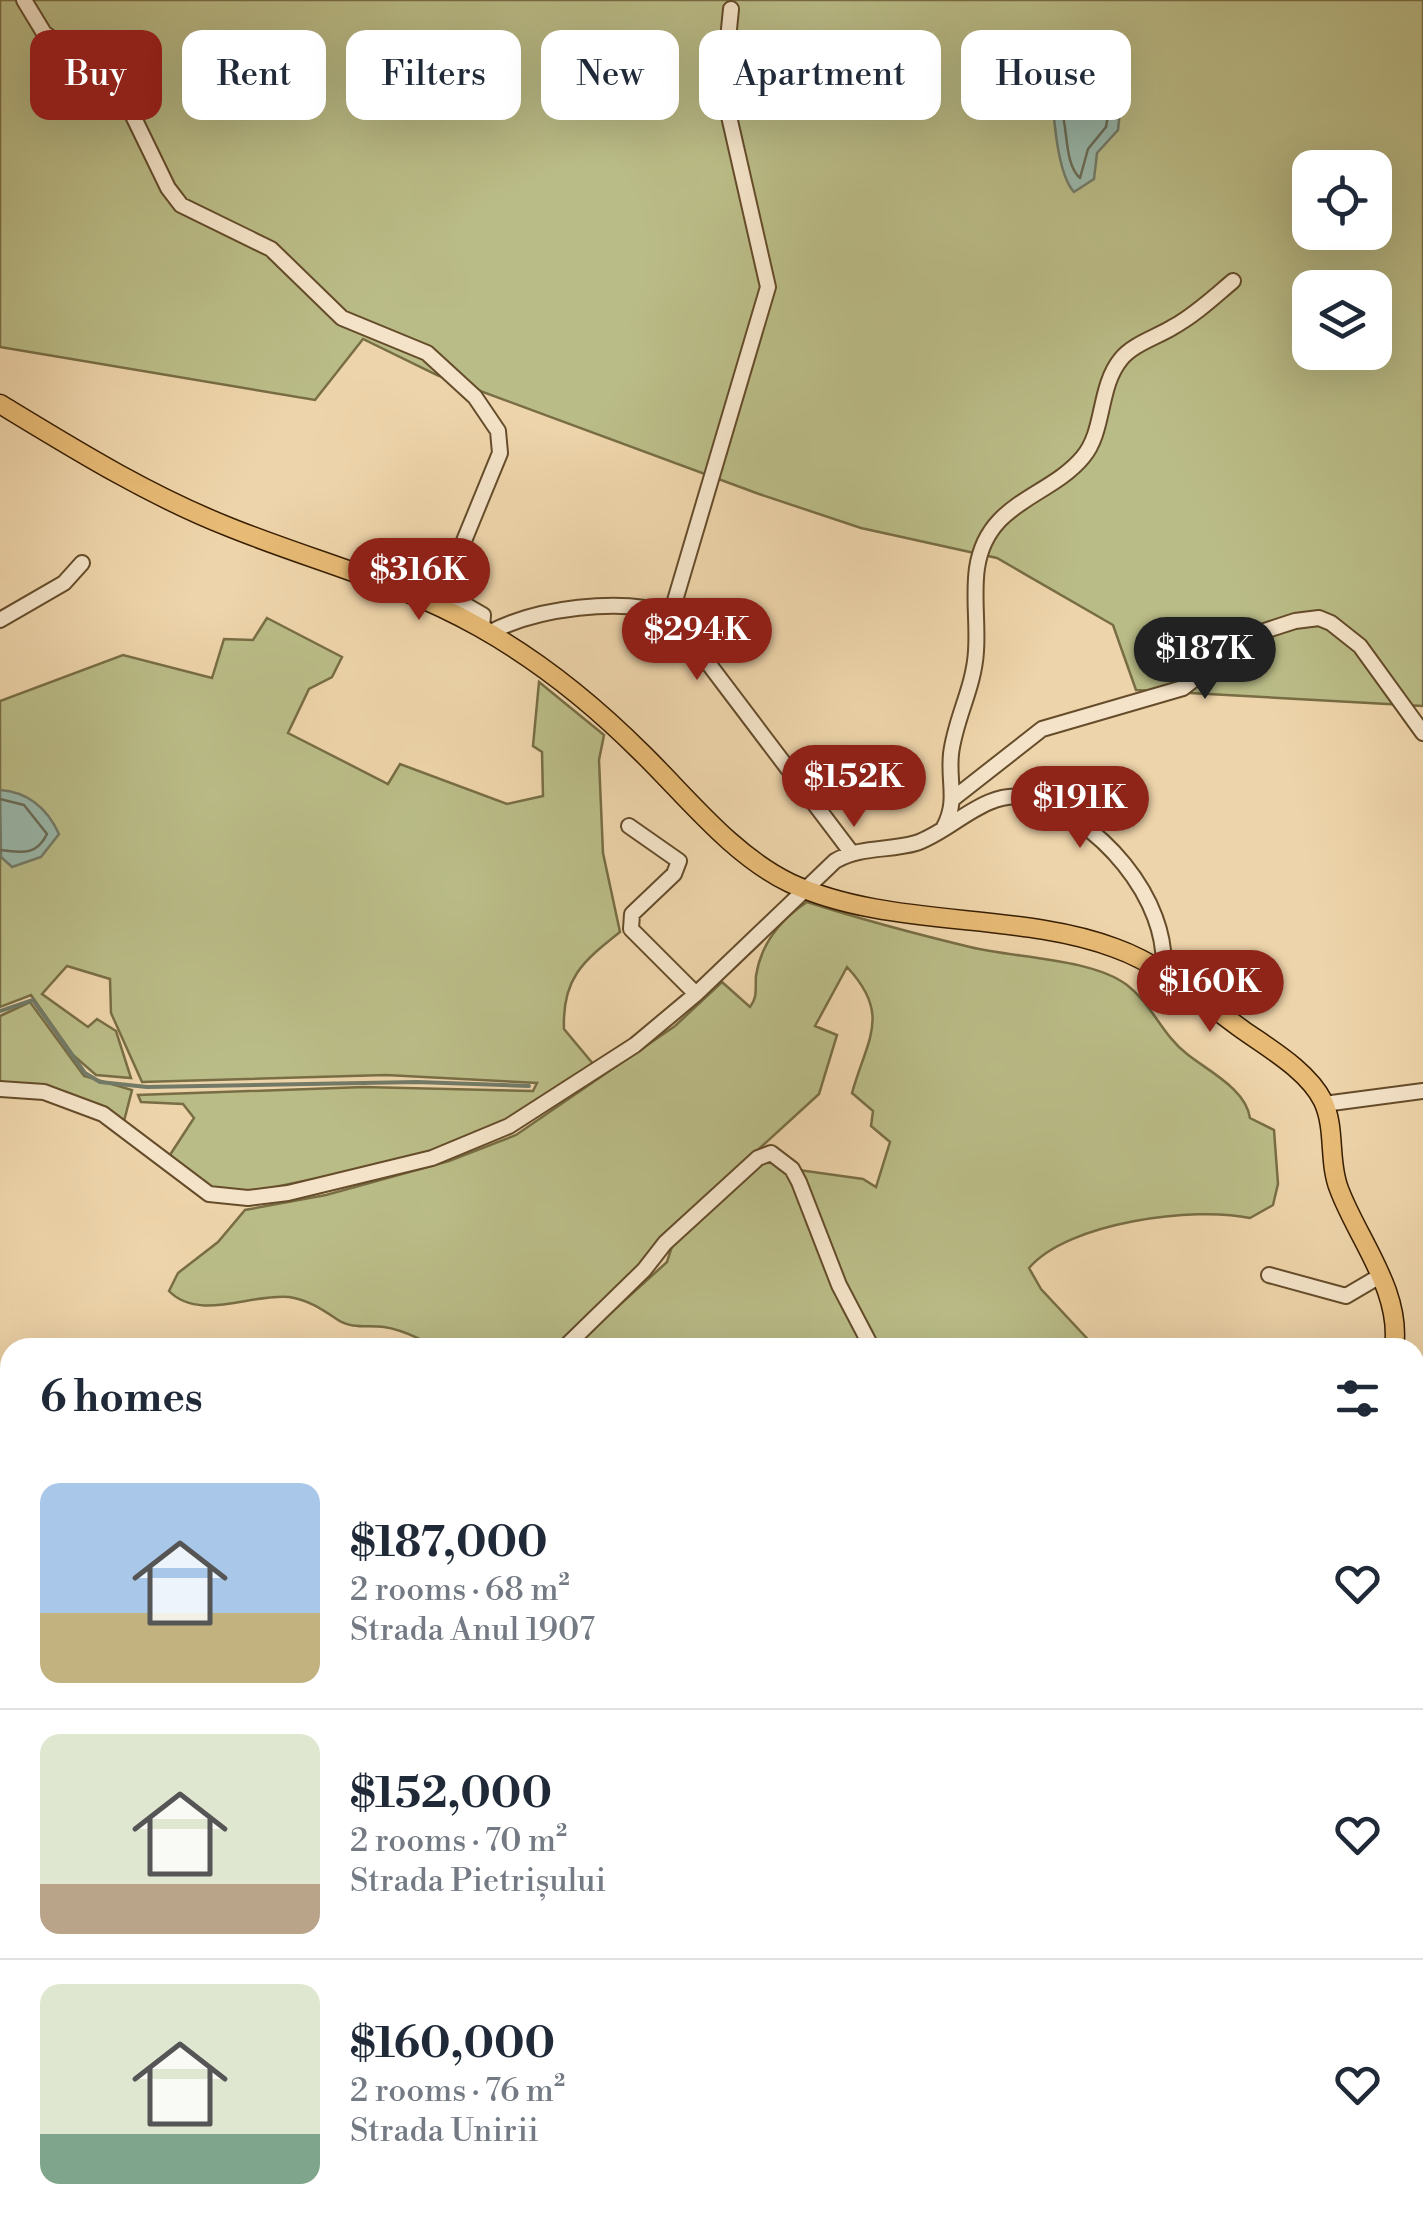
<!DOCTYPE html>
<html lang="en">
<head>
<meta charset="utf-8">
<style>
  body { margin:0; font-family:"Libre Bodoni",serif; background:#f2f2f3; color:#1f2937; height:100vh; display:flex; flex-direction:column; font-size:38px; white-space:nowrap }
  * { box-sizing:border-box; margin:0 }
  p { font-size:32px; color:#747a83 }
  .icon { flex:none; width:55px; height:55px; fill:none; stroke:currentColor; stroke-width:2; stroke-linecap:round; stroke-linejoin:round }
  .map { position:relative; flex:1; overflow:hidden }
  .panel { position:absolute; left:0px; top:1338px; width:1425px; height:892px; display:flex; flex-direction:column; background:#fff; border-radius:30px 30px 0 0; box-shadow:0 10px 40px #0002 }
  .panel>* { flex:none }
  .top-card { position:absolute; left:30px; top:30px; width:1365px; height:90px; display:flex; gap:20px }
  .fabs { position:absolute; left:1292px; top:150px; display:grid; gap:20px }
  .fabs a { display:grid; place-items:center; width:100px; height:100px; border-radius:20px; background:#fff; box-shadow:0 10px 40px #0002; font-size:50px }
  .price { position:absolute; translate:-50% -85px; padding:0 22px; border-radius:35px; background:#8f2418; color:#fff; font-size:32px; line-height:65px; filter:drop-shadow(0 2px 5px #0008) }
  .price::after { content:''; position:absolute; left:50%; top:60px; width:30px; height:22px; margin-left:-15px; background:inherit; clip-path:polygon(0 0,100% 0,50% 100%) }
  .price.current { background:#222; color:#fff }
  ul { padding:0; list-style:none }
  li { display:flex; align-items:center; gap:30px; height:250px; padding:0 40px }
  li+li { border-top:2px solid #e0e1e3 }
  li span { display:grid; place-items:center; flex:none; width:280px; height:200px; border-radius:20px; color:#555 }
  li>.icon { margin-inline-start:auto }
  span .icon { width:120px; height:120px; fill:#fffc; stroke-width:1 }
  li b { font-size:42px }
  h2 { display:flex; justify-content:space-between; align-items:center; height:120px; padding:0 40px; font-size:42px }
  .chip { padding:0 35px; border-radius:20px; background:#fff; box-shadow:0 10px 40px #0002; font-size:35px; line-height:90px }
  .chip.current { background:#8f2418; color:#fff }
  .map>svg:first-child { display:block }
  .green { fill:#babc87; stroke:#786d44; stroke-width:2.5; fill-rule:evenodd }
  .water { fill:#99b8ab; stroke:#727a67; stroke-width:2.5 }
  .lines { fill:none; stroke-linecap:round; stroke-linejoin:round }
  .shore { stroke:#686b56; stroke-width:2.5 }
  .stream { stroke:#727a67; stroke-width:4 }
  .minor-casing { stroke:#654c2a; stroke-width:18 }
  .major-casing { stroke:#371e00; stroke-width:21 }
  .minor { stroke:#f4e3c8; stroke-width:14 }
  .major { stroke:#e7ba75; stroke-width:18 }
</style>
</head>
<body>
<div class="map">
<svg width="1423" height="2228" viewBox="0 0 1423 2228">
  <rect width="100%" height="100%" fill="#eed4aa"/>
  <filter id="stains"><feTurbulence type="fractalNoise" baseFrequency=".002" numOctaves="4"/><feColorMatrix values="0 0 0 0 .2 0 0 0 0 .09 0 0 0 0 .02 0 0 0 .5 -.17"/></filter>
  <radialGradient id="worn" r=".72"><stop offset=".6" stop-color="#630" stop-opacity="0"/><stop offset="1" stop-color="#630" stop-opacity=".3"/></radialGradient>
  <path class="green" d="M0,0h1423v706l-287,-16 -23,-65 -116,-67 -136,-30 -102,-34 -322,-119 -74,-36 -48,61 -315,-53zM1310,168h65v64h-65zM1310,288h65v64h-65z
    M267,618l75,39 -10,20 -23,12 -21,44 100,51 12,-20 107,40 36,-8 -1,-44 -9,-6 6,-64 65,53 -5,25 4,93 17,79c-38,30 -58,47 -56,97l30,36 -71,49 -78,36 -112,25 -77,16 -41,-1 -47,-32 26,-40 -11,-14 -42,-2 -3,-7 226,-8 169,4 4,-8 -151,-8 -244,7 -31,-69 -1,-34 -43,-13 -25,28 46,33 9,-8 19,12 15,47 -35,-3 -23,-20 -42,-60 -31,12v-306l123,-46 89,23 12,-39 29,1z
    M807,902c53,17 109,32 163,45 44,11 121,11 157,38 25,19 35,50 60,69 21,17 59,35 63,64l24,12 4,54 -5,21 -23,13c-55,-12 -182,4 -221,50l12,21 54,58h-217l-24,-35 -55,-142 64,9 13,8 14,-45 -19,-16 2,-15 -21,-18c15,-54 40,-78 -5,-126l-32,59 22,9 -18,59 -129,118 -130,135h-71l-9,-4c-42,17 -59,-11 -96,-16 -16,-2 -32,2 -46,-7 -15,-10 -29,-20 -49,-23 -37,-4 -90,25 -120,-6l9,-18 40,-31 27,-32 81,-15 123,-34 67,-26 159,-109 47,-44 28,25c8,-10 5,-19 6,-31 5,-33 24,-56 51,-74z
    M30,1002l54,74 48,14 -8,31 -124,-36v-69z
    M770,1159l16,8 57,142 24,39h-295l95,-86 6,-19 73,-71z
    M745,2220h186l-2,8h-191z
    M989,2220h149l-9,8h-144z"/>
  <path class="water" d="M1068,91l5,5h26l21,15 -2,19 -21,23 -3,26 -20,13c-16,-17 -20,-71 -22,-97z
    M0,790c28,2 47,18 59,44l-18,23 -29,10 -11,-10z"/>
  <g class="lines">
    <path class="shore" d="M1070,105l25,1 13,9 -2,12 -18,22 -8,29c-15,-13 -12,-45 -18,-66z
      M0,799l24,6 23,29c-11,23 -27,18 -47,16"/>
    <path class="stream" d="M0,1011l33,-11 52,73 15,9 47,5 270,-5 112,4
      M1367,2220l3,8"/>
    <g class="minor-casing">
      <path id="minor" d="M24,0l20,33 74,52 50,103 13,17 90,44 71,69 85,35 48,44 23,34 2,22 -57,139 40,23 -1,13
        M671,614l97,-327 -45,-197 8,-81
        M0,620l64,-37 18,-20
        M489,633c46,-25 132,-36 182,-19l180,238
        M954,798l88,-69 141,-41 66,-52 46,-15 24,-3 12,5 29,23 63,87
        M629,826l50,35 -5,13 -42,40 -1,15 65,65
        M944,827c14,-26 4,-45 7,-73 4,-35 23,-66 25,-103 2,-27 -3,-56 1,-83 10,-67 72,-70 106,-111 22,-26 15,-70 38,-98 12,-15 36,-22 52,-32 22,-12 41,-30 60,-46
        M0,1089l44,3 59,22 106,80 39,4 40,-5 144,-35 77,-32 126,-81 61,-51 139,-133c26,-15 54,-10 81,-18 35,-11 70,-55 111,-45 70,17 144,102 136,175
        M1324,1104l99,-13
        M1269,1275l77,21 34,-20
        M564,1348l80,-78 21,-27 93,-85 13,-5 21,16 7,13 40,103 33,63
        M0,1789l10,-13
        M1415,2009l8,3
        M0,2180l10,7
        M46,2220l9,8
        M1194,2220v8
        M459,2228l4,-8
        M731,2228l5,-8"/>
    </g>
    <g class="major-casing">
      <path id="major" d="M0,404c74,45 148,91 229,123 84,34 171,55 250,100 59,33 115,78 163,126 45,44 90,102 148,130 99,46 227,28 325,65 48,17 88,53 128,82 27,19 65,41 80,71 13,28 5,60 16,88 19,51 63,102 55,159
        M1415,1799h8"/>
    </g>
    <use href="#minor" class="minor"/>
    <use href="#major" class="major"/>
  </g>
  <rect width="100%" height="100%" filter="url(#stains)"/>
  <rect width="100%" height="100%" fill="url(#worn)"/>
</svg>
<div class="fabs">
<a><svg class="icon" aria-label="locate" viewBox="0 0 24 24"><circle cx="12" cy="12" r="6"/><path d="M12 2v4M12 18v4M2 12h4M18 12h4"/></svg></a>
<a><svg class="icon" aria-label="layers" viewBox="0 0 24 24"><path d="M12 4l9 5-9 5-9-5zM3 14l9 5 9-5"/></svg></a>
</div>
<b class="price" style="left:419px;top:623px">$316K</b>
<b class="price" style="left:697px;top:683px">$294K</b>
<b class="price current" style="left:1205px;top:702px">$187K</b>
<b class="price" style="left:854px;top:830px">$152K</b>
<b class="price" style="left:1080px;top:851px">$191K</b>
<b class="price" style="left:1210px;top:1035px">$160K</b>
<div class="top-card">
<a class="chip current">Buy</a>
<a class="chip">Rent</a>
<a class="chip">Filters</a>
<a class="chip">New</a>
<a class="chip">Apartment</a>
<a class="chip">House</a>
</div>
<section class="panel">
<h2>6 homes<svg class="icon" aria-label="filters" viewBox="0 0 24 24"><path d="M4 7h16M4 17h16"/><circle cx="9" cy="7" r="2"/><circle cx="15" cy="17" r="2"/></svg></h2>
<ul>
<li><span style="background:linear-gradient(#a9c7e8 65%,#c2b280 0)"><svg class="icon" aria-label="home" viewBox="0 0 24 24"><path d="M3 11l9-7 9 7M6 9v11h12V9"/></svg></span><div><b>$187,000</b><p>2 rooms · 68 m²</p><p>Strada Anul 1907</p></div><svg class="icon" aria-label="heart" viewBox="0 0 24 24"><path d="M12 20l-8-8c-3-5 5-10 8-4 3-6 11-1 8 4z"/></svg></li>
<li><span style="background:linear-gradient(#dfe7d0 75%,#b9a48a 0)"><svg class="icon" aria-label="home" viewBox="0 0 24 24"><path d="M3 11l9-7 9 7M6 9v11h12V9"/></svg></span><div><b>$152,000</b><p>2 rooms · 70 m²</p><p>Strada Pietrișului</p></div><svg class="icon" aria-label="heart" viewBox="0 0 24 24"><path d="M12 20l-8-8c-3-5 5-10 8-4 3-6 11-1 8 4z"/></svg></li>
<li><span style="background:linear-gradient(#dfe7d0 75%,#7fa58c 0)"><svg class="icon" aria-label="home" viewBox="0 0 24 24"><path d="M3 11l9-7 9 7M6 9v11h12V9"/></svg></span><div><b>$160,000</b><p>2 rooms · 76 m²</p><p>Strada Unirii</p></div><svg class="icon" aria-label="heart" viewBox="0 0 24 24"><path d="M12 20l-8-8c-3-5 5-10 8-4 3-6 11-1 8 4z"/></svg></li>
</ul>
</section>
</div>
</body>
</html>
